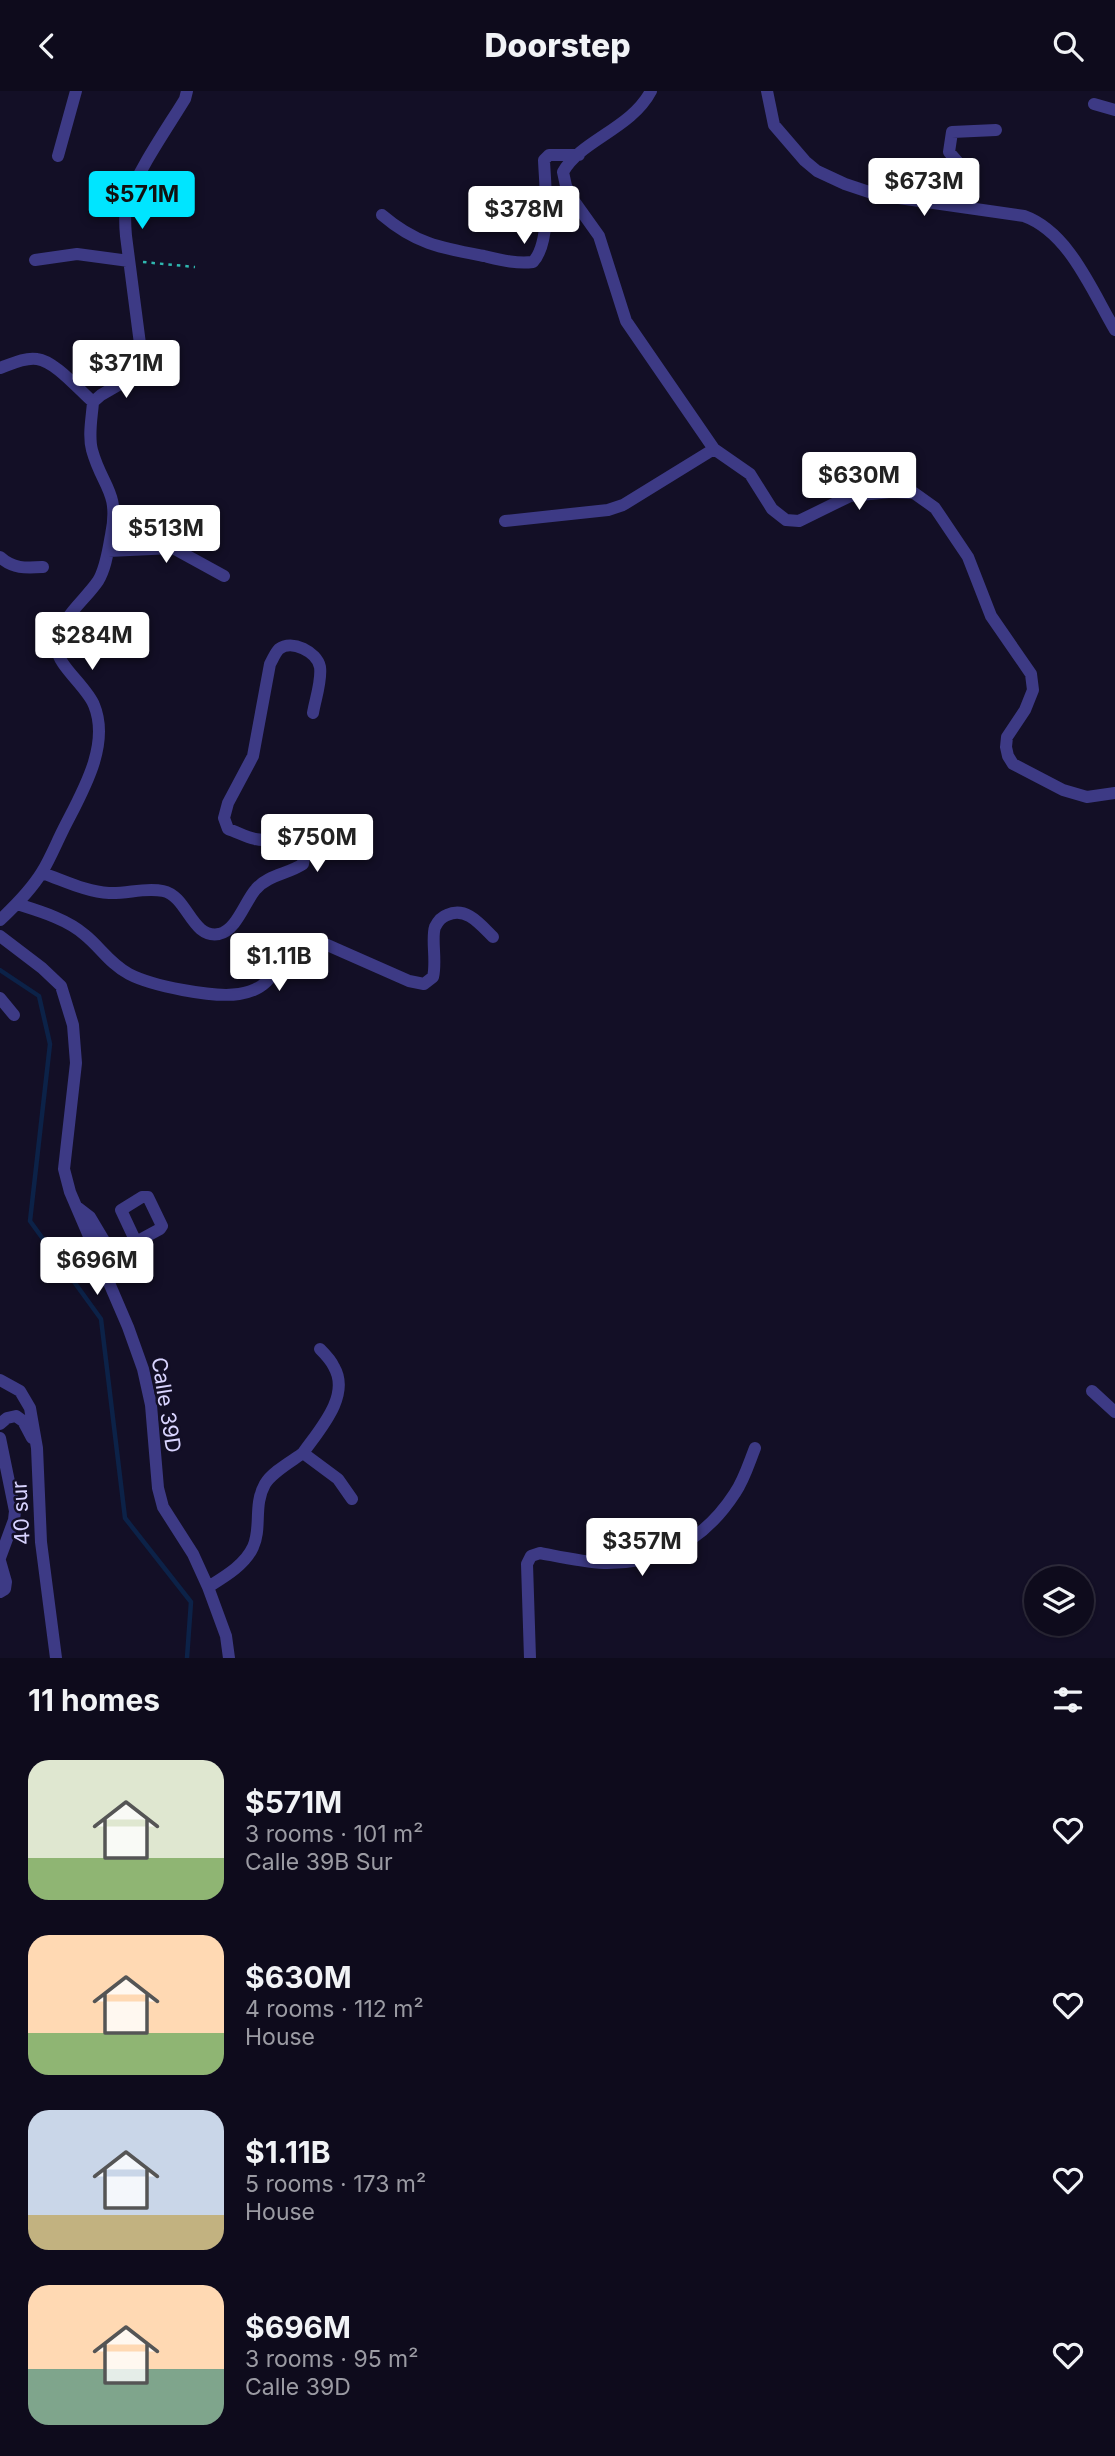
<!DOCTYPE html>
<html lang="en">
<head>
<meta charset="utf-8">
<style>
  body { margin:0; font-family:Inter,sans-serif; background:#171425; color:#f1f3f6; height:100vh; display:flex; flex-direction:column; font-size:26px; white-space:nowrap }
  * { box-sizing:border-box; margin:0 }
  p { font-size:23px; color:#9b9ba3 }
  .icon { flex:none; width:38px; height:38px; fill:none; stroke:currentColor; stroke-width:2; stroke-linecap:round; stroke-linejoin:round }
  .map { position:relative; height:1567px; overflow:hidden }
  .side { display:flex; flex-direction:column; background:#0e0b1c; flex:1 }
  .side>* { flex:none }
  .controls { position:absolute; left:1024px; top:1475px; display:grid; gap:14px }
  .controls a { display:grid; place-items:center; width:70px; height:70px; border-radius:50%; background:#0e0b1c; box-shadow:0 2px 5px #0004,0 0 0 2px #2e2b3b; font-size:35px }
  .price { position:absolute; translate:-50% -60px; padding:0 16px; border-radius:7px; background:#fff; color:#222; font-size:23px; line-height:46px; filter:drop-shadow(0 2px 4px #0008) }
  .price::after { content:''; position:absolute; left:50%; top:42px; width:21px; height:16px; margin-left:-10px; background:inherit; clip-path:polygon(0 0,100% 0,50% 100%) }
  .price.on { background:#00e5ff; color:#111 }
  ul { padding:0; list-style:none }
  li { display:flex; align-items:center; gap:21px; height:175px; padding:0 28px }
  li span { display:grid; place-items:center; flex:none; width:196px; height:140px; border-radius:21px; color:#555 }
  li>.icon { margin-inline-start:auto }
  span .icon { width:84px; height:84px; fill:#fffc; stroke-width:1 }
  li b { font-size:30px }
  h2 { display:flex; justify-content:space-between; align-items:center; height:84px; padding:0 28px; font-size:30px }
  header { display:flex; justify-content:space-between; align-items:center; height:91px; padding:0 28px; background:#0e0b1c; font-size:32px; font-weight:800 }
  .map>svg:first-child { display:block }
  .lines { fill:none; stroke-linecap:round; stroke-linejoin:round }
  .stream { stroke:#0c2248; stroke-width:4.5 }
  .path { stroke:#2fb8b0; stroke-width:2.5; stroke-dasharray:3.5 5; stroke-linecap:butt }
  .minor { stroke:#3d3a85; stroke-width:12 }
  .labels { text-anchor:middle; stroke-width:5; stroke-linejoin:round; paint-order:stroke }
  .street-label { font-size:21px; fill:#d9d4ff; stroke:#130f26 }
</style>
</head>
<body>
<header><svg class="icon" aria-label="back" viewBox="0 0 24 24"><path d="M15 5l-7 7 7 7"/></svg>Doorstep<svg class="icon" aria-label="search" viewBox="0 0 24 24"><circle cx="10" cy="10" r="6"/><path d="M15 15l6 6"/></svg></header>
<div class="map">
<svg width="1115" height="1567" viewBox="0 0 1115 1567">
  <rect width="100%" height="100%" fill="#130f26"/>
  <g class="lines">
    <path class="stream" d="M0,879l39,26 11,48 -20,177 71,98 24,199 66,84 -4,56"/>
    <path class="path" d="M143,171l52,5"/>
    <path class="minor" d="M651,0c-20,38 -70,49 -88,81l3,14 8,15 25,35 27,85 88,128 36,25 22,35 14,11 13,1 51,-25 41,-4 23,1 21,15 33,49 23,59 40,58 2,16 -8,20 -18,27 -1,10 2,9 5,8 50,26 24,7 28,-4
      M767,0l7,34 31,36 12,10 28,13 33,11 146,21c45,16 68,75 91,114
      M1094,13l21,6
      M58,65l18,-65
      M948,114l21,-26v-4l-20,-23 3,-20 44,-2
      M382,124c34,29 59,33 102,41 17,4 32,8 49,6 19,-21 12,-76 11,-102l5,-5h30
      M35,169l42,-6 52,7
      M0,277c11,-4 25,-11 37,-9 18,2 42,31 56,43
      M505,430l103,-11 15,-5 91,-56
      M108,460l65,-3 51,28
      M0,466c13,12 26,11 43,10
      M42,782c21,7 44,19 67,20 18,1 36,-6 54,-2 25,5 28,48 56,43 18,-4 26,-33 37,-45 12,-14 32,-15 47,-25 5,-24 -31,-22 -48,-25 -9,-2 -18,-7 -27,-10l-4,-11 4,-15 25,-47 17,-92c3,-5 5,-11 9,-15 13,-10 38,3 41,18 2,14 -5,33 -7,46
      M17,813c22,7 50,15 68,31 15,12 25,29 44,39 23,12 84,24 110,20 44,-6 37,-47 61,-54 4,-1 11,0 16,0l93,41 15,3 9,-7c4,-15 -2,-39 2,-50 3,-6 6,-10 12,-12 19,-9 33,9 46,22
      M0,829c15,-14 31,-30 42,-48 8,-13 14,-28 21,-42 18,-36 48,-84 31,-125 -7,-18 -37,-40 -37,-57 1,-30 26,-45 41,-67 8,-13 10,-31 13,-46 9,-44 -9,-48 -19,-85 -4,-15 0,-33 1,-48l8,-7 38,-22 4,-6 -17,-131c-1,-11 -2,-23 1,-34 9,-29 41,-75 58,-103l2,-8
      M0,845l42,32 19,18 12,39 3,38 -12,106 6,23 58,135 15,42 8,36 7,83 5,19 30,47 15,33 18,49 3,22
      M0,907l14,17
      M77,1116l13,10 22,37 6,4c11,-3 18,-3 18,-16l24,-13 2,-3 -14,-29h-6l-21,13 15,32
      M0,1289l20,11 10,17 7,40 4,94 15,116
      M1092,1300l23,21
      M0,1333l7,-6 9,-2 7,5 9,17
      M0,1347l15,73 -1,9 -14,38
      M303,1362c16,-23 48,-57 31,-86 -3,-7 -9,-13 -14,-18
      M0,1470l6,21 -1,7 -5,3
      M208,1496c16,-10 37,-22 45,-40 9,-19 0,-42 12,-63 7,-12 27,-23 38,-31l35,26 14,20
      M530,1567l-3,-94 4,-8 9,-3c21,4 43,9 64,10 57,1 100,-22 131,-70 9,-13 14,-30 20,-45"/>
  </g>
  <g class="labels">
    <g class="street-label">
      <text transform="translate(166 1314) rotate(81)" y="7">Calle 39D</text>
      <text transform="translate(21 1422) rotate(-93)" y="7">40 sur</text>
    </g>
  </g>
</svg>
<div class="controls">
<a><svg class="icon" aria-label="layers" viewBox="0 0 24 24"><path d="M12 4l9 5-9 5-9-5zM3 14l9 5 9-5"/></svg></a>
</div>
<b class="price" style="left:924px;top:127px">$673M</b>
<b class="price on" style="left:142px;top:140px">$571M</b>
<b class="price" style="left:524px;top:155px">$378M</b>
<b class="price" style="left:126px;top:309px">$371M</b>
<b class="price" style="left:859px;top:421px">$630M</b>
<b class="price" style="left:166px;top:474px">$513M</b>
<b class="price" style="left:92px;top:581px">$284M</b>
<b class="price" style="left:317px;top:783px">$750M</b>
<b class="price" style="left:279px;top:902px">$1.11B</b>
<b class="price" style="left:97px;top:1206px">$696M</b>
<b class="price" style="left:642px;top:1487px">$357M</b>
</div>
<section class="side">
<h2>11 homes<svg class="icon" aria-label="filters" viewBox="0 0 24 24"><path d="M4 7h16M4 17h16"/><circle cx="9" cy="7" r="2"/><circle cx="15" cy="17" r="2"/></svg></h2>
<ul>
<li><span style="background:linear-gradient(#dfe7d0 70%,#8fb573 0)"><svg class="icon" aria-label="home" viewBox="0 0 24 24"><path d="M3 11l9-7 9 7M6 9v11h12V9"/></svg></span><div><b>$571M</b><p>3 rooms · 101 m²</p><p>Calle 39B Sur</p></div><svg class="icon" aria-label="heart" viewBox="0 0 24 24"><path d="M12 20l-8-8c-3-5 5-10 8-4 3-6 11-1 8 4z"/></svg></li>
<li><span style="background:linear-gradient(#ffd9b3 70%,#8fb573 0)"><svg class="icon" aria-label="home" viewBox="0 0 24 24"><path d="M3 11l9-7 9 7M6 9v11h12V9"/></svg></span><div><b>$630M</b><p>4 rooms · 112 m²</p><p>House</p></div><svg class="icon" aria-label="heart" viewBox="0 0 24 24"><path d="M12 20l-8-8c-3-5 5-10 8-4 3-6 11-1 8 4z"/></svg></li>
<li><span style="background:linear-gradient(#c9d6e8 75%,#c2b280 0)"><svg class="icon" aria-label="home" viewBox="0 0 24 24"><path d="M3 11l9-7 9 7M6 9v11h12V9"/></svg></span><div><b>$1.11B</b><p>5 rooms · 173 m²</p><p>House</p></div><svg class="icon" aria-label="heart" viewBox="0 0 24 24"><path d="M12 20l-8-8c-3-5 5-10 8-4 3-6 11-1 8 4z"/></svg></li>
<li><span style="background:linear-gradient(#ffd9b3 60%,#7fa58c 0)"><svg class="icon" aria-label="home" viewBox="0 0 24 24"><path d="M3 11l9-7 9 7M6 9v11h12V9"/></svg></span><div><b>$696M</b><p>3 rooms · 95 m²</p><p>Calle 39D</p></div><svg class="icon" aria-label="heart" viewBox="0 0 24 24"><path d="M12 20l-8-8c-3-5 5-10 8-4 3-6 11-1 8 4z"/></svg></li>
</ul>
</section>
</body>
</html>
